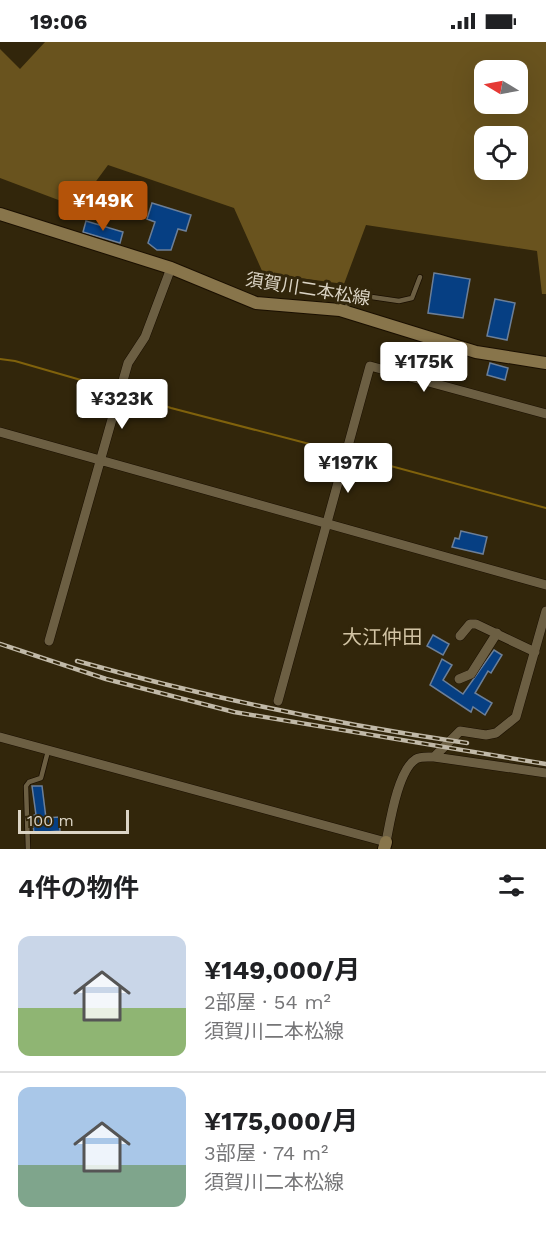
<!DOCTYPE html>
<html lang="ja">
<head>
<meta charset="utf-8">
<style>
  body { margin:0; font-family:"Work Sans","Noto Sans JP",sans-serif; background:#f6f6f6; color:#202124; height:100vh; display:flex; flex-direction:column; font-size:22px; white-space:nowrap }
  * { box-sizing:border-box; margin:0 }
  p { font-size:20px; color:#757577 }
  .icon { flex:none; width:33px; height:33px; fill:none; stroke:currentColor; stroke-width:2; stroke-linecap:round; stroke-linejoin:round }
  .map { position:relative; height:807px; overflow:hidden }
  .details { display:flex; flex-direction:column; background:#fff; flex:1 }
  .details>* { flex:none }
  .needle { width:39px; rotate:280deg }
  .buttons { position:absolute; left:474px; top:18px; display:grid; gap:12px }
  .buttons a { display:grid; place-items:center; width:54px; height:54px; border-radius:12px; background:#fff; box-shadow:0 6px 24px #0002; font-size:30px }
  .scale { position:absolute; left:18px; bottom:15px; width:111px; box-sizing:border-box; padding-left:6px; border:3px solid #dbd4c5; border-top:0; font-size:16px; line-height:21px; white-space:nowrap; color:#dbd4c5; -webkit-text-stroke:4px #32260b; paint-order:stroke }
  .price { position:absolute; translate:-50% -51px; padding:0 14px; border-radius:6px; background:#fff; color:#222; font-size:20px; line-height:39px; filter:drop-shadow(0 2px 3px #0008) }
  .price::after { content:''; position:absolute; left:50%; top:36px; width:18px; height:14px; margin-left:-9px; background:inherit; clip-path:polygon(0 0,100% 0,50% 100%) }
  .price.current { background:#b45309; color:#fff }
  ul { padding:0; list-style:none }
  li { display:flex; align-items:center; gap:18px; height:150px; padding:0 18px }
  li+li { border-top:2px solid #e0e0e0 }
  li span { display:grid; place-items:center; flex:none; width:168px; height:120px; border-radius:12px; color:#555 }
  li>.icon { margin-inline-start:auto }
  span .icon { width:72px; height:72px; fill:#fffc; stroke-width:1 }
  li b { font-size:26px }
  h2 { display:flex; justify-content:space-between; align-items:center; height:72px; padding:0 18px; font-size:26px }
  .status { display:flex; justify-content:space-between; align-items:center; height:42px; padding:0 30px; background:#fff; direction:ltr }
  .status svg { height:16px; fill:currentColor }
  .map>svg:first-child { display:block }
  .forest { fill:#69531e; fill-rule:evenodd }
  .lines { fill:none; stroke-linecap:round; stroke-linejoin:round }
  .stream { stroke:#80620c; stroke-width:2 }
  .building { fill:#063f83; stroke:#6c7f98; stroke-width:1.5 }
  .lane-casing { stroke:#1a0f00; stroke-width:6 }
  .street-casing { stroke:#1a0f00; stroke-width:10 }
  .secondary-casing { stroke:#1a0f00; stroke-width:14 }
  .lane { stroke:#6c5f43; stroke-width:4.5 }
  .street { stroke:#6c5f43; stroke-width:9 }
  .secondary { stroke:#88754b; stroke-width:12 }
  .rail-casing { stroke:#c1b9a8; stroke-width:4.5 }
  .rail { stroke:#32260b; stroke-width:2; stroke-dasharray:7; stroke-linecap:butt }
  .labels { text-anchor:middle; stroke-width:6; stroke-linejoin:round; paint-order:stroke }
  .street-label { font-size:18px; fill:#dbd4c5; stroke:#32260b }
  .neighbourhood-label { font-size:20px; fill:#d2c4a5; stroke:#32260b }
</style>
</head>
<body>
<div class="status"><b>19:06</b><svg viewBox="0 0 49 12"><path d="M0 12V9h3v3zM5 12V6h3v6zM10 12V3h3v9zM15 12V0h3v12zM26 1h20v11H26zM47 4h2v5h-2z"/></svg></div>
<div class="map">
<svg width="546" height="807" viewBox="0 0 546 807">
  <rect width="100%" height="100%" fill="#32260b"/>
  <path class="forest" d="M45,0h501v252h-4l-5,-43 -171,-26 -22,59 -81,-11 -29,-65 -126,-43 -31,42 -77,-29v-129l20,20zM484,28h34v34h-34zM484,94h34v34h-34z"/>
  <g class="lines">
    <path class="stream" d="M0,317l15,2 104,30
      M124,350l47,16 173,45
      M350,413l196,53"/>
  </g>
  <path class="building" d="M106,158l31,10 -1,6 -21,-6 -1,3 -10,-3z
    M152,161l39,12 -5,16 -8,-2 -7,21h-14l-9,-7 7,-21 -8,-3z
    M86,179l37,11 -3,11 -37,-11z
    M434,231l36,6 -7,39 -35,-5z
    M495,257l20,4 -8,37 -20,-4z
    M490,321l18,5 -3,12 -18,-5z
    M461,489l26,6 -4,17 -31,-7 3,-9 4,1z
    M433,593l16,9 -6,11 -16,-9z
    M494,608l8,5 -11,18 -3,-2 -13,22 17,10 -7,12 -12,-8 -2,5 -41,-27 12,-26 10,6 -9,15 20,14z
    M32,744h10l4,32 13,-1 1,14 -26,2 -2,-18h4z"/>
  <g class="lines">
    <g class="lane-casing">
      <path id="lane" d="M346,269l2,-8 10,-8 41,6 13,-3 8,-21
        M28,807l-2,-63 3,-4 12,-4 7,-27"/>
    </g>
    <g class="street-casing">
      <path id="street" d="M0,390l546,153
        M460,594l10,-12h6l59,28
        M49,599l79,-278 17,-26 26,-69
        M459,637l12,-5 26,-41
        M278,659l92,-335 176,48
        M0,695l386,105c4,-20 12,-72 30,-83 5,-3 12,-2 18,-2l112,16
        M434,715l26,-26 26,4 10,-2 20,-16 30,-106"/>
    </g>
    <g class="secondary-casing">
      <path id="secondary" d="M0,172l171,54 85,35 84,7 136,42 70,11
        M384,807l2,-7"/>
    </g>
    <use href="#lane" class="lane"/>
    <use href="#street" class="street"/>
    <use href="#secondary" class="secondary"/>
    <g class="rail-casing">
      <path id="rail" d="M0,602l106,35 128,33 312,52
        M77,619c128,36 258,63 390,82"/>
    </g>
    <use href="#rail" class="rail"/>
  </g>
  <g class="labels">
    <g class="street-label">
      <text transform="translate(308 247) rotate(9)" y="6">須賀川二本松線</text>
    </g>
    <g class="neighbourhood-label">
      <text x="382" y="602">大江仲田</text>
    </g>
  </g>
</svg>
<div class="buttons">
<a><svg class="needle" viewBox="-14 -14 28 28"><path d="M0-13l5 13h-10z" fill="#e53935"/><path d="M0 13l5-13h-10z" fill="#757577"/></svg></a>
<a><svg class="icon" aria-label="locate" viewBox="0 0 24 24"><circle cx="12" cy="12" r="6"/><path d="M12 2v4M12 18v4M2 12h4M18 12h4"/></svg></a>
</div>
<div class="scale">100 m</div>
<b class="price current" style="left:103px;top:190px">¥149K</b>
<b class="price" style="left:424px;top:351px">¥175K</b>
<b class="price" style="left:122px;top:388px">¥323K</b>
<b class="price" style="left:348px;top:452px">¥197K</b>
</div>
<section class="details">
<h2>4件の物件<svg class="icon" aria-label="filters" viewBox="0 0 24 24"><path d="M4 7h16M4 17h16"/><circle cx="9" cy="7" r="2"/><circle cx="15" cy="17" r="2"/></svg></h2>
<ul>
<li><span style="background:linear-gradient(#c9d6e8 60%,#8fb573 0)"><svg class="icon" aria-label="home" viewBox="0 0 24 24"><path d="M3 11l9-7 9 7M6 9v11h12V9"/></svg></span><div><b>¥149,000/月</b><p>2部屋 · 54 m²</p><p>須賀川二本松線</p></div></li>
<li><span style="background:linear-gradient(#a9c7e8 65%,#7fa58c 0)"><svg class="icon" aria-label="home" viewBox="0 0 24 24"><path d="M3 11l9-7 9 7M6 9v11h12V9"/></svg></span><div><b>¥175,000/月</b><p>3部屋 · 74 m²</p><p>須賀川二本松線</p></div></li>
</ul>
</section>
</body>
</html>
